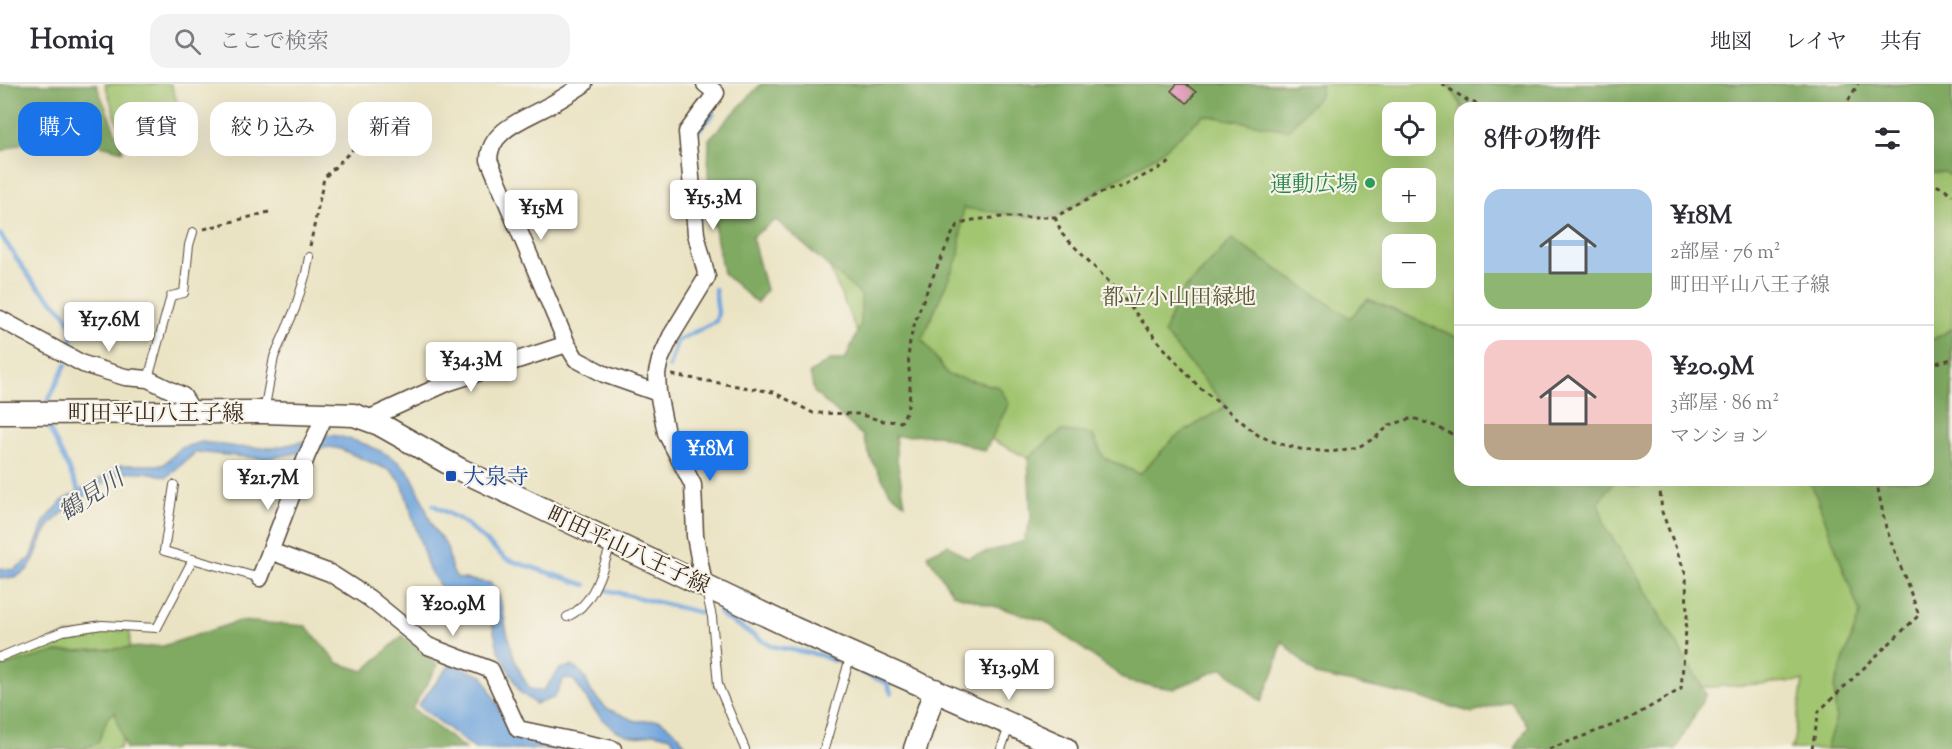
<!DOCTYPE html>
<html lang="ja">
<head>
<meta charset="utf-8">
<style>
  body { margin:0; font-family:"Sorts Mill Goudy","Noto Serif JP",serif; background:#f2f2f3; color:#2b2b33; height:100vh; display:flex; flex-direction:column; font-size:22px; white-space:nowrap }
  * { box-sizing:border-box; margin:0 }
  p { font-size:20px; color:#7c7c81 }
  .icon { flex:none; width:33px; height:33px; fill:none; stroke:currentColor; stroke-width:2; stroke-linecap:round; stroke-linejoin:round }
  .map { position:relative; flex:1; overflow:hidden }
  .panel { position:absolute; left:1454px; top:18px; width:480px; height:384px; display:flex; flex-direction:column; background:#fff; border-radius:18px; box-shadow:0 6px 24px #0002 }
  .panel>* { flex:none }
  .guide { position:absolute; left:18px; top:18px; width:570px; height:54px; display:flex; gap:12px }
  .tools { position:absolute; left:1382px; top:18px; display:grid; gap:12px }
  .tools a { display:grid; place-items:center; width:54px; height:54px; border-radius:12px; background:#fff; box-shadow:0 6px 24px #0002; font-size:30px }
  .price { position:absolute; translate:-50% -51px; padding:0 14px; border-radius:6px; background:#fff; color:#222; font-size:20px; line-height:39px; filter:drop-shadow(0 2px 3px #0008) }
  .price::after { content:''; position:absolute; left:50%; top:36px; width:18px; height:14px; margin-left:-9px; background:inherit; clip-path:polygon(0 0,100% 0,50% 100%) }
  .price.selected { background:#1a73e8; color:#fff }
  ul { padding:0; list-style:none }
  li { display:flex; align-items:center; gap:18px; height:150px; padding:0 30px }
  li+li { border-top:2px solid #e1e1e2 }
  li span { display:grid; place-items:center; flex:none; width:168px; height:120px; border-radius:18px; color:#555 }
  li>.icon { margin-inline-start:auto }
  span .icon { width:72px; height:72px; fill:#fffc; stroke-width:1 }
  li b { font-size:26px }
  h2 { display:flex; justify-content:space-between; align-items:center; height:72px; padding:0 30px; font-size:26px }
  .tag { padding:0 21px; border-radius:18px; background:#fff; box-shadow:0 6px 24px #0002; font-size:21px; line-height:54px }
  .tag.selected { background:#1a73e8; color:#fff }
  header { display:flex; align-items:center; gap:36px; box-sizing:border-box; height:84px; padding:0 30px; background:#fff; border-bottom:2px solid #e1e1e2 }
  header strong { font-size:28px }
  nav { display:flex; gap:33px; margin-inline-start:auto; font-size:21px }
  .search { width:420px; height:54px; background:#f2f2f3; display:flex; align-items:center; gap:15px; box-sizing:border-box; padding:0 21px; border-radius:18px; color:#7c7c81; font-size:22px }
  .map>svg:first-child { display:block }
  .green { fill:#a1c56f; stroke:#6e7846; stroke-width:1.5; fill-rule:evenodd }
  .forest { fill:#80aa62; stroke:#5e6a40; stroke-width:1.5 }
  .water { fill:#71a5dd; stroke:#56687e; stroke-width:1.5 }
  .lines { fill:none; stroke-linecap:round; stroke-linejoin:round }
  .stream { stroke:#71a5dd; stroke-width:4.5 }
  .building { fill:#df91b6 }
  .lane-casing { stroke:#554637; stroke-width:10 }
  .street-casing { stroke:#554637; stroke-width:19 }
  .secondary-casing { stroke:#554637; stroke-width:25 }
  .path { stroke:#554637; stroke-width:3; stroke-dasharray:4.5 4.5; stroke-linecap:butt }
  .lane { stroke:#fff; stroke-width:8 }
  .street { stroke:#fff; stroke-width:16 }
  .secondary { stroke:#fff; stroke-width:22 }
  .leisure-dot { fill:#2e9e5b; stroke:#f7f3e8; stroke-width:2 }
  .transit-dot { fill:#1a4fb4; stroke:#f7f3e8; stroke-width:2 }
  .labels { text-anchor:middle; stroke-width:4.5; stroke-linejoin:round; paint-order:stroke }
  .leisure-label { font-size:22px; fill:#27864d; stroke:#f7f3e8; text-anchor:end }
  .park-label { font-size:22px; fill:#5a5836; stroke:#f7f3e8 }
  .street-label { font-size:22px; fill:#3b2a1e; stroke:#f7f3e8 }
  .transit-label { font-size:22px; fill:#164399; stroke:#f7f3e8; text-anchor:start }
  .water-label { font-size:24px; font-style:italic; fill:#4e5561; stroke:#f7f3e8 }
</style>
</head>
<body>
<header>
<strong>Homiq</strong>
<div class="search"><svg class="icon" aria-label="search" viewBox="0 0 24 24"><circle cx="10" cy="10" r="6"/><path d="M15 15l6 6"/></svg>ここで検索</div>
<nav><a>地図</a><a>レイヤ</a><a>共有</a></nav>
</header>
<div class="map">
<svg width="1952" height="665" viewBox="0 0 1952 665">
  <rect width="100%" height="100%" fill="#f7f3e8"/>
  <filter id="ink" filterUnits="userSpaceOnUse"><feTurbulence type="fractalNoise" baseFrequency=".0167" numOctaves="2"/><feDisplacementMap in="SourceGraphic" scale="12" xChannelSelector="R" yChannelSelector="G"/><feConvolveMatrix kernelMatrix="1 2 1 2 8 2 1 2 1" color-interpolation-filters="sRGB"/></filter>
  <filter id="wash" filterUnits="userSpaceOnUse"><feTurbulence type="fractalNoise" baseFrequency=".008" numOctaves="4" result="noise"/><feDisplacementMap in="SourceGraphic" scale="24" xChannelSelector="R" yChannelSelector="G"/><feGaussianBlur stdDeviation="1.35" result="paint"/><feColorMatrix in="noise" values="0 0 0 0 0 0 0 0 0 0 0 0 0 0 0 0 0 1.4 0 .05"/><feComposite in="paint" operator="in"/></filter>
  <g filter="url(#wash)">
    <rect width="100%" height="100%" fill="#eae3c3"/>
    <path class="green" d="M105,0h66l7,21 -60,19z
      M786,0h1166v565l-100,100h-62l3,-4 10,-64 -153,10 -431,-136 -341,-173 -103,-243zM1460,24h468v372h-468zM1392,28h33v34h-33zM1392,94h33v34h-33zM1392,160h33v34h-33z
      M102,546l28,1 -3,89 -7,29h-120v-88l66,-26z"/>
    <path class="forest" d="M0,0h96l27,67 -52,-14 -46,5 -25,10z
      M761,0h560v10l-33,36 -84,-15 -45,39 -104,63h-24l-68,-9 -4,47 -37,84 26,36 51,12 10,16 -24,48 -47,-16 -43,1 2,24 8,44 -15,-12 -19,-33 -8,-23 -49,-44 -4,-19 20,-13h15l16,-36v-29l-85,-75 -24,17 14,53 -9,13 -34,-30 -13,-70 -2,-32 1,-32z
      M1448,0h504v94l-8,-6 -16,1v-65h-465z
      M1232,155l118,79 18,-19 91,39 1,142h185l-6,7 -24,-6 -17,21 8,27 27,40 73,125 -30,55h-161l13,-23 -18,-25 -37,12 -55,-16 -102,-22 -34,-34 -7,28 -14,33 -38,-34 -49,21 -45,-7 -85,-61 -91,-27 -26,-39 21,-10 19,13 57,-17 7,-22 -3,-61 33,-27 31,3 12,24 36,16 34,-36 52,-32 -62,-73 14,-37z
      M1952,245v420h-126l10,-31 -2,-30 26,-75 -50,-133h118v-138z
      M239,537l67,5 32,37 26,8 38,-35 36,29 -26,43 53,41 -290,-2 -4,2h-45l-11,-37 -7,5 -10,26 -17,6h-81v-82l56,-15 107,-6z"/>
    <path class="water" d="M331,351c26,4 67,19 81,42 9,16 14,35 22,52 4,6 11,12 13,19 4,13 1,18 10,30l34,5c13,19 11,28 16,49 4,20 12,41 23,57l13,2 17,-22 12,-3 11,8 9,19 14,15 29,13 25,-1 18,14 10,15h-11l-6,-12 -17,-4c-38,16 -62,-25 -80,-53l-10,-2 -10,20 -18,6 -16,-12 -22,-43 -10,-44 -4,-9 -41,-6 -14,-20 -27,-87 -11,-12 -51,-22 -10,-2 -65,12 -69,-7 -29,25c-14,-4 -27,-7 -42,-4 -14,2 -66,41 -76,53 -17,22 -9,54 -49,52v-10l13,2 18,-12 13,-36 20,-23 32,-17 23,-17h44l18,-17 21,-6 35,5 37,1z
      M451,580l32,12 30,60 60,13h-98l-57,-44z"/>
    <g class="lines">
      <path class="stream" d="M697,48l16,-18
        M0,150l32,47 32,31 10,17 -4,16
        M669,283l8,-26 39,-20 2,-8 -3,-24
        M46,321l20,-41
        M46,337l35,74
        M433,421l31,17 42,37 80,26
        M602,505l104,25
        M719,527l2,4 50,31 49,9 14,6
        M860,588l27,11 4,10"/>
    </g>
    <g id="blocks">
      <path class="building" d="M1177,0h9l10,8 -9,11 -16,-12z"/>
    </g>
  </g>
  <g filter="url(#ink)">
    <use href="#blocks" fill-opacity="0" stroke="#554637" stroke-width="1.5"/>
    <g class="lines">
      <g class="lane-casing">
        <path id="lane" d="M148,295l23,-83 13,-3 5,-48 4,-13
          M264,328l10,-55 21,-48 11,-36 3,-16
          M174,401l-10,66 96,27
          M706,507l6,26 6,68 27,64
          M567,533c28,-13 35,-48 45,-75
          M0,573l63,-26 39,-6 55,3 36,-69
          M824,665l27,-95
          M1001,665l9,-25"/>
      </g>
      <g class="street-casing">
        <path id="street" d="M584,0c-12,8 -24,16 -36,22 -23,13 -59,24 -59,54l78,184 9,15 28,15 54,19
          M0,235l83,45 42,13 23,2 35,17 10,16
          M368,335l79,-36 120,-39
          M270,467l60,22 39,25 59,48 63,24 27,59 95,20
          M260,494l47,-123 19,-42
          M704,501l-9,-49 -2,-51 -27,-52 -8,-40 -1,-20 3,-13 11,-24 36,-59 -11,-43 -9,-102 29,-39 -11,-9"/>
      </g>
      <g class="secondary-casing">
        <path id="secondary" d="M0,329l264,-1 90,3 25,9 80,45 334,159 273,121
          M915,665l20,-59"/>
      </g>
      <path class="path" d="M1442,0l26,17 22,7
        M1844,24l14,-24
        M1928,99l16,5 8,7
        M1055,133l7,17 55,56 45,56 37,41 59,48 19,8 23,6 31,3 27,-5 17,-9 15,-13 23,-7 22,8 25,12
        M204,145l65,-17
        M310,162l14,-68 56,-56
        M1928,281l24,-6
        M672,291l101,17 40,21 45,1 25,7 18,1c18,-30 2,-53 10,-85 8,-33 27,-71 41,-103l6,-9 15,-5 29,-3h53l45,-24 26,-8 45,-23
        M1549,665l80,-30 52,-30 6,-72 -1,-42 -24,-63 -3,-32
        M1812,665l7,-38 100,-96 -33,-87 -10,-48"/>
      <use href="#lane" class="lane"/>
      <use href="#street" class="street"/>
      <use href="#secondary" class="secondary"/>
    </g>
  </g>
  <circle class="leisure-dot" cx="1370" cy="99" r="6"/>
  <rect class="transit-dot" x="445" y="386" width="12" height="12" rx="3"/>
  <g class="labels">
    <g class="leisure-label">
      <text x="1358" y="107">運動広場</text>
    </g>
    <g class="park-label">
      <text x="1179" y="220">都立小山田緑地</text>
    </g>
    <g class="street-label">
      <text x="156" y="336">町田平山八王子線</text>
      <text transform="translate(629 465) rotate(25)" y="8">町田平山八王子線</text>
    </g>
    <g class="transit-label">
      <text x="463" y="400">大泉寺</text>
    </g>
    <g class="water-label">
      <text transform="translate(91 411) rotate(-33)" y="8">鶴見川</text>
    </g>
  </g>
</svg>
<div class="tools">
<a><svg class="icon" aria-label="locate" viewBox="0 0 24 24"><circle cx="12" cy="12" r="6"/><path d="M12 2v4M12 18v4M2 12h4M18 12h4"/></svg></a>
<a>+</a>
<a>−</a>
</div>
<b class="price" style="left:713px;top:147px">¥15.3M</b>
<b class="price" style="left:541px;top:157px">¥15M</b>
<b class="price" style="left:109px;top:269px">¥17.6M</b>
<b class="price" style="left:471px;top:309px">¥34.3M</b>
<b class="price selected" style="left:710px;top:398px">¥18M</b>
<b class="price" style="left:268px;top:427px">¥21.7M</b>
<b class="price" style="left:453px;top:553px">¥20.9M</b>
<b class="price" style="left:1009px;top:617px">¥13.9M</b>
<div class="guide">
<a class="tag selected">購入</a>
<a class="tag">賃貸</a>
<a class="tag">絞り込み</a>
<a class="tag">新着</a>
</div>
<section class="panel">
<h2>8件の物件<svg class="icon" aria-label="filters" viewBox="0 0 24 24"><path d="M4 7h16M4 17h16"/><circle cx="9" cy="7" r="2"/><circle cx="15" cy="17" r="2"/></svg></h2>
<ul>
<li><span style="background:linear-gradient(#a9c7e8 70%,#8fb573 0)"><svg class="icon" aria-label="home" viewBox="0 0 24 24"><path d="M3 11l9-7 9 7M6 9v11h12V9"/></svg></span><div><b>¥18M</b><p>2部屋 · 76 m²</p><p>町田平山八王子線</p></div></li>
<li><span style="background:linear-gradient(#f6c9c9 70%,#b9a48a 0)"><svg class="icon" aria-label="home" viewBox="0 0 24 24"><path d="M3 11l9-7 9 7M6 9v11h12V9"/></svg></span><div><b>¥20.9M</b><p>3部屋 · 86 m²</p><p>マンション</p></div></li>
</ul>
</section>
</div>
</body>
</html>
